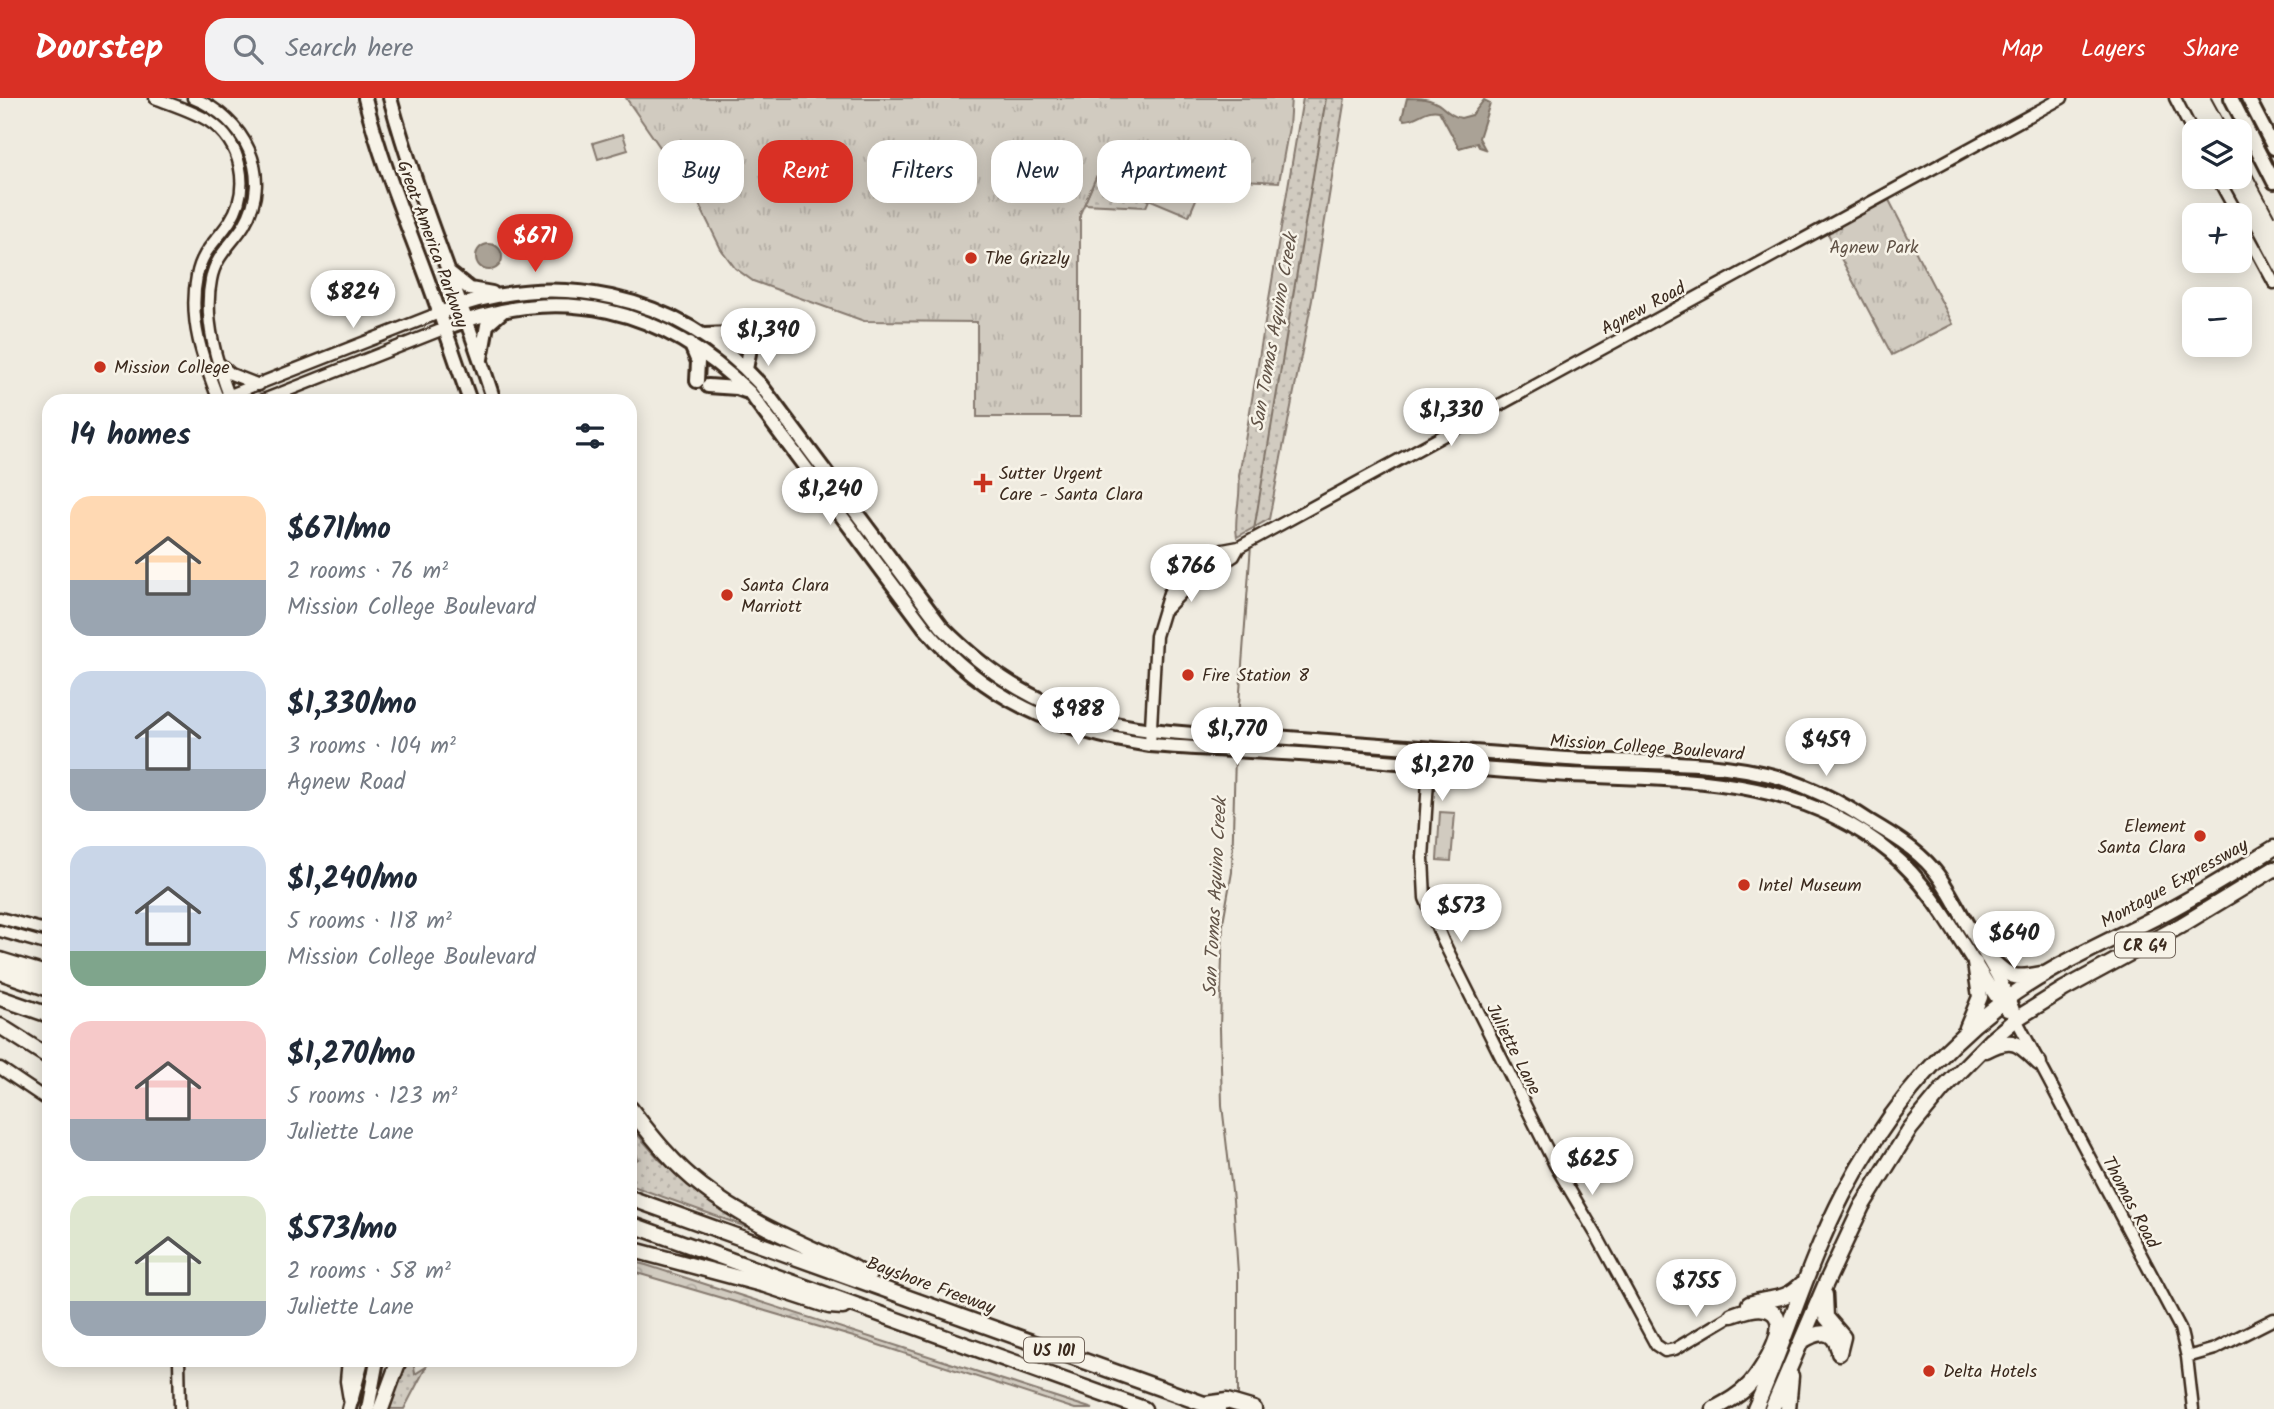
<!DOCTYPE html>
<html lang="en">
<head>
<meta charset="utf-8">
<style>
  body { margin:0; font-family:Kalam,sans-serif; background:#f2f2f3; color:#1f2937; height:100vh; display:flex; flex-direction:column; font-size:26px; white-space:nowrap }
  * { box-sizing:border-box; margin:0 }
  p { font-size:23px; color:#747a83 }
  .icon { flex:none; width:38px; height:38px; fill:none; stroke:currentColor; stroke-width:2; stroke-linecap:round; stroke-linejoin:round }
  .map { position:relative; flex:1; overflow:hidden }
  .drawer { position:absolute; left:42px; top:296px; width:595px; height:973px; display:flex; flex-direction:column; background:#fff; border-radius:21px; box-shadow:0 4px 18px #0003 }
  .drawer>* { flex:none }
  .top-card { position:absolute; left:658px; top:42px; width:665px; height:63px; display:flex; gap:14px }
  .fabs { position:absolute; left:2182px; top:21px; display:grid; gap:14px }
  .fabs a { display:grid; place-items:center; width:70px; height:70px; border-radius:14px; background:#fff; box-shadow:0 4px 18px #0003; font-size:35px }
  .price { position:absolute; translate:-50% -60px; padding:0 16px; border-radius:24px; background:#fff; color:#222; font-size:23px; line-height:46px; filter:drop-shadow(0 2px 4px #0008) }
  .price::after { content:''; position:absolute; left:50%; top:42px; width:21px; height:16px; margin-left:-10px; background:inherit; clip-path:polygon(0 0,100% 0,50% 100%) }
  .price.active { background:#d93025; color:#fff }
  ul { padding:0; list-style:none }
  li { display:flex; align-items:center; gap:21px; height:175px; padding:0 28px }
  li span { display:grid; place-items:center; flex:none; width:196px; height:140px; border-radius:21px; color:#555 }
  li>.icon { margin-inline-start:auto }
  span .icon { width:84px; height:84px; fill:#fffc; stroke-width:1 }
  li b { font-size:30px }
  h2 { display:flex; justify-content:space-between; align-items:center; height:84px; padding:0 28px; font-size:30px }
  .tag { padding:0 24px; border-radius:21px; background:#fff; box-shadow:0 4px 18px #0003; font-size:24px; line-height:63px }
  .tag.active { background:#d93025; color:#fff }
  header { display:flex; align-items:center; gap:42px; box-sizing:border-box; height:98px; padding:0 35px; background:#d93025; color:#fff }
  header strong { font-size:33px }
  nav { display:flex; gap:38px; margin-inline-start:auto; font-size:24px }
  .search { width:490px; height:63px; background:#f2f2f3; display:flex; align-items:center; gap:18px; box-sizing:border-box; padding:0 24px; border-radius:21px; color:#747a83; font-size:26px }
  .map>svg:first-child { display:block }
  .grass { fill:url(#grass-dots); stroke:#867a6f; stroke-width:2 }
  .forest { fill:url(#forest-crowns); stroke:#867a6f; stroke-width:2 }
  .park { fill:url(#park-tufts); stroke:#867a6f; stroke-width:2 }
  .pitch { fill:#d1cbc0; stroke:#867a6f; stroke-width:2 }
  .water { fill:#aaa296; stroke:#7e7266; stroke-width:2 }
  .lines { fill:none; stroke-linecap:round; stroke-linejoin:round }
  .stream { stroke:#7e7266; stroke-width:2 }
  .minor-casing { stroke:#3b2a1e; stroke-width:15 }
  .major-casing { stroke:#3b2a1e; stroke-width:18 }
  .highway-casing { stroke:#3b2a1e; stroke-width:19 }
  .minor { stroke:#f7f3e8; stroke-width:10 }
  .major { stroke:#f7f3e8; stroke-width:12 }
  .highway { stroke:#f7f3e8; stroke-width:14 }
  .rail { stroke:#3b2a1e; stroke-width:2 }
  .poi-dot { fill:#c8321e; stroke:#f7f3e8; stroke-width:2.5 }
  .labels { text-anchor:middle; stroke-width:5; stroke-linejoin:round; paint-order:stroke }
  .shield { fill:#f7f3e8; stroke:#73665b; stroke-width:2 }
  .shield-label { font-size:16px; font-weight:bold; fill:#3b2a1e }
  .street-label { font-size:18px; fill:#3b2a1e; stroke:#f7f3e8 }
  .park-label { font-size:18px; fill:#605246; stroke:#f7f3e8 }
  .poi-label { font-size:18px; fill:#3b2a1e; stroke:#f7f3e8; text-anchor:start }
  .water-label { font-size:19px; font-style:italic; fill:#625448; stroke:#f7f3e8 }
</style>
</head>
<body>
<header>
<strong>Doorstep</strong>
<div class="search"><svg class="icon" aria-label="search" viewBox="0 0 24 24"><circle cx="10" cy="10" r="6"/><path d="M15 15l6 6"/></svg>Search here</div>
<nav><a>Map</a><a>Layers</a><a>Share</a></nav>
</header>
<div class="map">
<svg width="2274" height="1311" viewBox="0 0 2274 1311">
  <defs>
    <pattern id="grass-dots" width="8" height="8" patternUnits="userSpaceOnUse" patternTransform="scale(1.75)"><rect width="8" height="8" fill="#d1cbc0"/><path d="M2 2h.1M6 6h.1" fill="none" stroke="#b4aea5" stroke-width="1.8" stroke-linecap="round"/></pattern>
    <pattern id="forest-crowns" width="20" height="18" patternUnits="userSpaceOnUse" patternTransform="scale(1.75)"><rect width="20" height="18" fill="#d1cbc0"/><path d="M2 6a3 3 0 1 1 6 0M12 15a3 3 0 1 1 6 0" fill="none" stroke="#b4aea5"/></pattern>
    <pattern id="park-tufts" width="24" height="20" patternUnits="userSpaceOnUse" patternTransform="scale(1.75)"><rect width="24" height="20" fill="#d1cbc0"/><path d="M3 7l-1-3M5 7V3M7 7l1-3M15 17l-1-3M17 17v-4M19 17l1-3" fill="none" stroke="#b4aea5"/></pattern>
  </defs>
  <rect width="100%" height="100%" fill="#efebe0"/>
  <filter id="ink" filterUnits="userSpaceOnUse"><feTurbulence type="fractalNoise" baseFrequency=".0143" numOctaves="2"/><feDisplacementMap in="SourceGraphic" scale="14" xChannelSelector="R" yChannelSelector="G"/><feConvolveMatrix kernelMatrix="1 2 1 2 8 2 1 2 1" color-interpolation-filters="sRGB"/></filter>
  <g filter="url(#ink)">
    <path class="grass" d="M1303,0h42l-33,202 -43,219 -32,18c-4,-19 5,-39 2,-61z
      M1096,79l53,23 -3,7 -62,-3z
      M630,1028l30,34 45,37 49,30 -2,2 -122,-44v-21l8,-5 -8,-22z
      M407,1262h6l2,14 11,-7 -22,42h-14l10,-35z"/>
    <path class="forest" d="M630,1163l16,4 447,144h-18l-218,-71 -227,-67z"/>
    <path class="park" d="M626,0h665l-2,29 -10,55 -55,-3 -16,4 -1,7h-7l-11,26 -93,-39 -16,37v203h-103v-95l-113,-1 -111,-40 -18,-13 -14,-19 -23,-47z
      M1889,102l64,124 -61,31 -65,-123z"/>
    <path class="pitch" d="M623,36l5,16 -30,9 -5,-16z
      M1440,714l15,1 -4,48 -14,-1z"/>
    <path class="water" d="M1407,0c12,0 24,0 34,8 7,6 11,10 20,12l11,-3 12,-15 6,3 -11,35 6,11 -6,-2 -2,-4 -18,5 -20,-37c-14,-3 -21,9 -34,9l-3,-2z
      M476 159a13 13 0 1 1 26 0a13 13 0 1 1-26 0Z"/>
    <g class="lines">
      <path class="stream" d="M1253,438l73,-438
        M1237,633l14,-186
        M1235,656l-3,118 -9,50 -3,106 2,77 11,95 5,73v124"/>
      <g class="minor-casing">
        <path id="minor" d="M155,0c18,7 38,13 54,23 33,22 42,67 21,100 -13,20 -28,29 -33,55 -9,44 6,84 22,125
          M193,0c51,20 81,76 51,127 -12,19 -29,31 -33,55 -8,39 6,84 20,121
          M2175,0l19,37
          M2217,79l21,38
          M2240,122l34,63
          M219,265l12,11 28,11
          M225,299l214,-84
          M261,303l185,-73
          M1166,511l22,-23 46,-30 5,-9
          M1150,647l6,-109 13,-43 11,-13 22,-18 21,-12 16,-3 35,-19 788,-430
          M1429,667l-6,93 2,40 18,43 112,224 42,71 59,109 9,6 10,-2 57,-34
          M0,820l49,13
          M0,833l49,14
          M2016,921l164,309 7,29 6,52
          M0,970l49,33
          M2187,1259l28,-8 59,-30
          M179,1262l1,49"/>
      </g>
      <g class="major-casing">
        <path id="major" d="M365,0c15,61 39,118 61,177 15,41 29,84 44,126
          M390,0c28,103 72,201 104,303
          M2231,0l43,84
          M2248,0l26,50
          M450,175l20,16 22,4
          M439,215c115,-46 238,-20 321,71l181,242c76,78 146,101 252,108 23,1 45,0 68,2 102,7 204,15 306,23 71,5 146,-1 214,19 32,10 61,25 88,43 22,13 47,28 64,48 14,16 24,39 35,57 19,31 37,59 48,93
          M446,230c114,-46 217,-21 304,65l175,235c59,71 135,104 225,117 55,4 109,6 164,10 74,6 148,13 222,18 124,9 252,-6 355,80 35,29 59,71 83,109 11,16 19,34 33,48
          M704,237l26,-1 15,-4
          M690,245l8,19 -1,19
          M481,261l6,-34 16,-14
          M746,271l7,-36
          M708,288l29,2 8,3
          M349,1311l13,-49
          M368,1311l9,-49"/>
      </g>
      <g class="highway-casing">
        <path id="highway" d="M1989,860c20,19 24,22 52,16
          M0,862l49,15
          M0,874l49,17
          M0,900l49,17
          M0,928l49,31
          M1967,930l13,-31 -5,-34
          M1986,952c27,-14 33,-7 53,13
          M630,1010c22,29 44,57 73,79 45,36 100,57 151,81l14,9
          M630,1100l588,211
          M630,1126l514,185
          M630,1151l135,36 64,21 14,1
          M1825,1197l1,22 17,20 -4,16
          M1749,1206c25,-9 32,0 54,-21
          M1802,1243c15,-9 31,-14 36,7
          M350,1262l-2,21 3,18
          M1205,1306l22,-3 27,8
          M381,1311l18,-49
          M1714,1311c13,-7 26,-14 36,-25 12,-14 48,-68 15,-75 -10,-3 -23,3 -33,6
          M1755,1311c32,-71 53,-147 89,-216 38,-73 88,-137 153,-187 50,-39 112,-64 167,-93 38,-20 74,-43 110,-65
          M1772,1311l54,-126 36,-77 48,-77 33,-40 48,-49 25,-21 48,-30 116,-63 94,-57
          M1788,1311l3,-33"/>
      </g>
      <use href="#minor" class="minor"/>
      <use href="#major" class="major"/>
      <use href="#highway" class="highway"/>
      <path class="rail" d="M2211,0l18,33
        M2240,53l34,64"/>
    </g>
  </g>
  <g class="poi-dot">
    <circle cx="971" cy="160" r="7"/>
    <circle cx="100" cy="269" r="7"/>
    <path d="M979.5 374.5h7v7h7v7h-7v7h-7v-7h-7v-7h7z"/>
    <circle cx="727" cy="497" r="7"/>
    <circle cx="1188" cy="577" r="7"/>
    <circle cx="2200" cy="738" r="7"/>
    <circle cx="1744" cy="787" r="7"/>
    <circle cx="1929" cy="1273" r="7"/>
  </g>
  <g class="labels">
    <g class="shield">
      <rect x="2115" y="834.5" width="60" height="25" rx="5"/>
      <rect x="1024" y="1239.5" width="60" height="25" rx="5"/>
    </g>
    <g class="shield-label">
      <text x="2145" y="853">CR G4</text>
      <text x="1054" y="1258">US 101</text>
    </g>
    <g class="street-label">
      <text transform="translate(433 146) rotate(70)" y="6">Great America Parkway</text>
      <text transform="translate(1643 210) rotate(-28)" y="6">Agnew Road</text>
      <text transform="translate(1647 649) rotate(4)" y="6">Mission College Boulevard</text>
      <text transform="translate(2174 785) rotate(-29)" y="6">Montague Expressway</text>
      <text transform="translate(1514 951) rotate(63)" y="6">Juliette Lane</text>
      <text transform="translate(2131 1104) rotate(62)" y="6">Thomas Road</text>
      <text transform="translate(931 1187) rotate(20)" y="6">Bayshore Freeway</text>
    </g>
    <g class="park-label">
      <text x="1874" y="155">Agnew Park</text>
    </g>
    <g class="poi-label">
      <text x="985" y="166">The Grizzly</text>
      <text x="114" y="275">Mission College</text>
      <text x="999" y="381">Sutter Urgent<tspan x="999" dy="21">Care - Santa Clara</tspan></text>
      <text x="741" y="493">Santa Clara<tspan x="741" dy="21">Marriott</tspan></text>
      <text x="1202" y="583">Fire Station 8</text>
      <text x="2186" y="734" text-anchor="end">Element<tspan x="2186" dy="21">Santa Clara</tspan></text>
      <text x="1758" y="793">Intel Museum</text>
      <text x="1943" y="1279">Delta Hotels</text>
    </g>
    <g class="water-label">
      <text transform="translate(1273 234) rotate(-80)" y="7">San Tomas Aquino Creek</text>
      <text transform="translate(1214 799) rotate(-87)" y="7">San Tomas Aquino Creek</text>
    </g>
  </g>
</svg>
<div class="fabs">
<a><svg class="icon" aria-label="layers" viewBox="0 0 24 24"><path d="M12 4l9 5-9 5-9-5zM3 14l9 5 9-5"/></svg></a>
<a>+</a>
<a>−</a>
</div>
<b class="price active" style="left:535px;top:176px">$671</b>
<b class="price" style="left:353px;top:232px">$824</b>
<b class="price" style="left:768px;top:270px">$1,390</b>
<b class="price" style="left:1451px;top:350px">$1,330</b>
<b class="price" style="left:830px;top:429px">$1,240</b>
<b class="price" style="left:1191px;top:506px">$766</b>
<b class="price" style="left:1078px;top:649px">$988</b>
<b class="price" style="left:1237px;top:669px">$1,770</b>
<b class="price" style="left:1826px;top:680px">$459</b>
<b class="price" style="left:1442px;top:705px">$1,270</b>
<b class="price" style="left:1461px;top:846px">$573</b>
<b class="price" style="left:2014px;top:873px">$640</b>
<b class="price" style="left:1592px;top:1099px">$625</b>
<b class="price" style="left:1696px;top:1221px">$755</b>
<div class="top-card">
<a class="tag">Buy</a>
<a class="tag active">Rent</a>
<a class="tag">Filters</a>
<a class="tag">New</a>
<a class="tag">Apartment</a>
</div>
<section class="drawer">
<h2>14 homes<svg class="icon" aria-label="filters" viewBox="0 0 24 24"><path d="M4 7h16M4 17h16"/><circle cx="9" cy="7" r="2"/><circle cx="15" cy="17" r="2"/></svg></h2>
<ul>
<li><span style="background:linear-gradient(#ffd9b3 60%,#9aa5b1 0)"><svg class="icon" aria-label="home" viewBox="0 0 24 24"><path d="M3 11l9-7 9 7M6 9v11h12V9"/></svg></span><div><b>$671/mo</b><p>2 rooms · 76 m²</p><p>Mission College Boulevard</p></div></li>
<li><span style="background:linear-gradient(#c9d6e8 70%,#9aa5b1 0)"><svg class="icon" aria-label="home" viewBox="0 0 24 24"><path d="M3 11l9-7 9 7M6 9v11h12V9"/></svg></span><div><b>$1,330/mo</b><p>3 rooms · 104 m²</p><p>Agnew Road</p></div></li>
<li><span style="background:linear-gradient(#c9d6e8 75%,#7fa58c 0)"><svg class="icon" aria-label="home" viewBox="0 0 24 24"><path d="M3 11l9-7 9 7M6 9v11h12V9"/></svg></span><div><b>$1,240/mo</b><p>5 rooms · 118 m²</p><p>Mission College Boulevard</p></div></li>
<li><span style="background:linear-gradient(#f6c9c9 70%,#9aa5b1 0)"><svg class="icon" aria-label="home" viewBox="0 0 24 24"><path d="M3 11l9-7 9 7M6 9v11h12V9"/></svg></span><div><b>$1,270/mo</b><p>5 rooms · 123 m²</p><p>Juliette Lane</p></div></li>
<li><span style="background:linear-gradient(#dfe7d0 75%,#9aa5b1 0)"><svg class="icon" aria-label="home" viewBox="0 0 24 24"><path d="M3 11l9-7 9 7M6 9v11h12V9"/></svg></span><div><b>$573/mo</b><p>2 rooms · 58 m²</p><p>Juliette Lane</p></div></li>
</ul>
</section>
</div>
</body>
</html>
